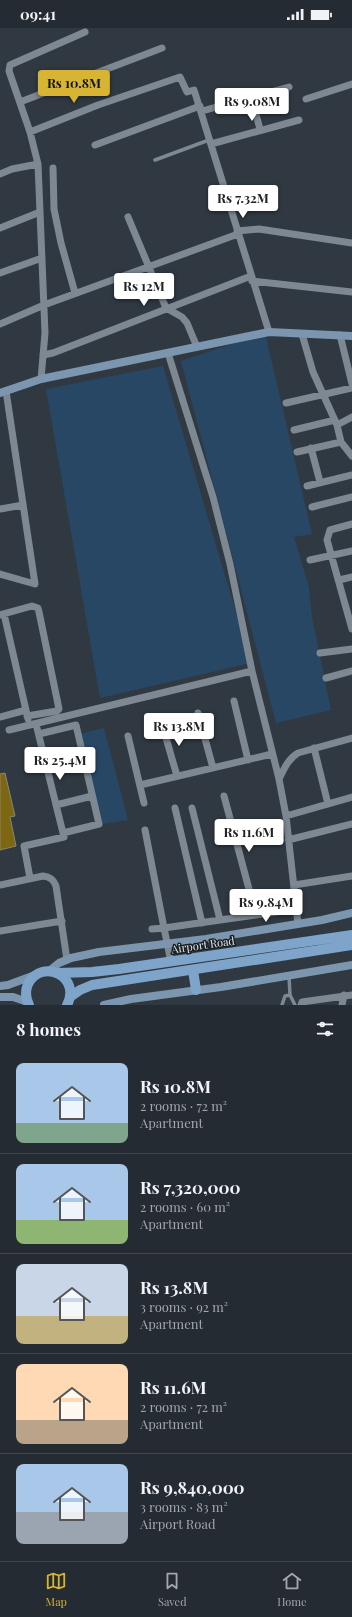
<!DOCTYPE html>
<html lang="en">
<head>
<meta charset="utf-8">
<style>
  body { margin:0; font-family:"Playfair Display",serif; background:#2c333a; color:#f1f3f6; height:100vh; display:flex; flex-direction:column; font-size:15px; white-space:nowrap }
  * { box-sizing:border-box; margin:0 }
  p { font-size:13px; color:#a3a7ac }
  .icon { flex:none; width:22px; height:22px; fill:none; stroke:currentColor; stroke-width:2; stroke-linecap:round; stroke-linejoin:round }
  .map { position:relative; height:977px; overflow:hidden }
  .drawer { display:flex; flex-direction:column; background:#242b32; flex:1 }
  .drawer>* { flex:none }
  .price { position:absolute; translate:-50% -34px; padding:0 9px; border-radius:4px; background:#fff; color:#222; font-size:13px; line-height:26px; filter:drop-shadow(0 1px 2px #0008) }
  .price::after { content:''; position:absolute; left:50%; top:24px; width:12px; height:9px; margin-left:-6px; background:inherit; clip-path:polygon(0 0,100% 0,50% 100%) }
  .price.selected { background:#d7b434; color:#111 }
  ul { padding:0; list-style:none }
  li { display:flex; align-items:center; gap:12px; height:100px; padding:0 16px }
  li+li { border-top:1px solid #41474d }
  li span { display:grid; place-items:center; flex:none; width:112px; height:80px; border-radius:8px; color:#555 }
  li>.icon { margin-inline-start:auto }
  span .icon { width:48px; height:48px; fill:#fffc; stroke-width:1 }
  li b { font-size:17px }
  h2 { display:flex; justify-content:space-between; align-items:center; height:48px; padding:0 16px; font-size:17px }
  .status { display:flex; justify-content:space-between; align-items:center; height:28px; padding:0 20px; background:#242b32; direction:ltr }
  .status svg { height:11px; fill:currentColor }
  .dock { display:flex; justify-content:space-around; align-items:center; height:56px; border-top:1px solid #41474d; background:#242b32; font-size:11px; color:#a3a7ac }
  .dock a { display:grid; justify-items:center; gap:2px }
  .dock .selected { color:#d7b434 }
  .map>svg:first-child { display:block }
  .green { fill:#284765 }
  .building { fill:#7d6713; stroke:#898577 }
  .lines { fill:none; stroke-linecap:round; stroke-linejoin:round }
  .lane { stroke:#7d8893; stroke-width:3.5 }
  .street { stroke:#7d8893; stroke-width:7 }
  .secondary { stroke:#7d96af; stroke-width:8 }
  .primary { stroke:#7ea4ca; stroke-width:10 }
  .labels { text-anchor:middle; stroke-width:3; stroke-linejoin:round; paint-order:stroke }
  .street-label { font-size:11px; fill:#dfe5eb; stroke:#1b2024 }
</style>
</head>
<body>
<div class="status"><b>09:41</b><svg viewBox="0 0 49 12"><path d="M0 12V9h3v3zM5 12V6h3v6zM10 12V3h3v9zM15 12V0h3v12zM26 1h20v11H26zM47 4h2v5h-2z"/></svg></div>
<div class="map">
<svg width="352" height="977" viewBox="0 0 352 977">
  <rect width="100%" height="100%" fill="#303942"/>
  <path class="green" d="M265,305l47,201 -18,3 15,50 3,30 19,93 -55,13 -95,-362z
    M163,338l88,297 -151,35 -54,-309z
    M104,700l24,92 -26,4 -27,-89z"/>
  <path class="building" d="M5,745l10,43 -5,1 6,29 -16,4v-76z"/>
  <g class="lines">
    <path class="lane" d="M155,132l54,-20
      M289,948l1,19 5,10
      M282,977l3,-9 5,-1"/>
    <path class="street" d="M85,4l-75,33 -1,6 21,61 68,-27 82,-28 7,15 7,-2 1,3 74,239
      M251,69l9,32
      M306,71l46,-15
      M20,74l142,-54
      M202,83l87,-24
      M30,104l8,32 2,48 5,121 -4,46
      M211,116l88,-24
      M95,117l105,-39
      M53,140l1,41 7,34 14,50
      M0,146l12,-5 26,-5
      M128,189l38,91 16,9 5,6 10,24
      M0,200l40,-16
      M237,203l22,-2 93,14
      M0,245l42,-15
      M252,253l100,11
      M0,296l44,-19 194,-71
      M302,306l11,38 24,53
      M340,307l12,49
      M168,325l45,144 17,67 22,107 27,108 7,37 12,108
      M43,327l10,-2 198,-77
      M286,375l66,-15
      M352,389l-15,8 4,17 11,14
      M294,402l41,-10
      M311,420l9,34
      M297,424l44,-10
      M307,458l45,-11
      M312,479l40,-10
      M0,481l23,-4
      M352,496l-22,6 -3,10 25,89
      M310,532l42,-9
      M0,546l35,10 -29,-193
      M339,552l13,-3
      M4,586l24,105
      M0,587l32,-9 6,2 1,4 20,97 -2,2 -30,5
      M320,625l32,-4
      M326,650l26,-7
      M234,673l14,59
      M198,685l15,55
      M0,689l26,-7
      M162,696l15,52
      M9,702l243,-59
      M39,706l37,-9 23,99 -36,9
      M128,708l16,67
      M314,720l14,56
      M47,739l36,-9
      M279,751c5,-10 9,-20 19,-26l54,-15
      M140,757l132,-31
      M224,768l32,119
      M56,777l36,-9
      M175,780l27,115
      M192,780l28,112
      M286,788l66,-19
      M145,802l19,98 -12,1
      M288,812l64,-16
      M30,850l-6,-32 40,-9 -28,-113
      M0,857l43,-9c7,1 10,3 13,10l11,74
      M294,857l58,-9
      M0,903l62,-10
      M171,934l-7,-34 133,-19
      M301,977l1,-3 50,-7
      M342,977l2,-10"/>
    <path class="secondary" d="M0,365l41,-14 228,-47 83,4
      M49,943l10,-8 12,-5 28,-6 107,-13 116,-19 30,-7
      M0,958l8,-1 27,-10
      M0,969h13l15,5
      M104,977l27,-6 90,-12 131,-22"/>
    <path class="primary" d="M193,942l3,20
      M58,945l34,-1 27,-3 233,-34
      M70,969l10,-7 12,-5 260,-40
      M29,977c-3,-6 -4,-14 -1,-21 14,-27 54,-7 39,21"/>
  </g>
  <g class="labels">
    <g class="street-label">
      <text transform="translate(203 917) rotate(-8)" y="4">Airport Road</text>
    </g>
  </g>
</svg>
<b class="price selected" style="left:74px;top:76px">Rs 10.8M</b>
<b class="price" style="left:252px;top:94px">Rs 9.08M</b>
<b class="price" style="left:243px;top:191px">Rs 7.32M</b>
<b class="price" style="left:144px;top:279px">Rs 12M</b>
<b class="price" style="left:179px;top:719px">Rs 13.8M</b>
<b class="price" style="left:60px;top:753px">Rs 25.4M</b>
<b class="price" style="left:249px;top:825px">Rs 11.6M</b>
<b class="price" style="left:266px;top:895px">Rs 9.84M</b>
</div>
<section class="drawer">
<h2>8 homes<svg class="icon" aria-label="filters" viewBox="0 0 24 24"><path d="M4 7h16M4 17h16"/><circle cx="9" cy="7" r="2"/><circle cx="15" cy="17" r="2"/></svg></h2>
<ul>
<li><span style="background:linear-gradient(#a9c7e8 75%,#7fa58c 0)"><svg class="icon" aria-label="home" viewBox="0 0 24 24"><path d="M3 11l9-7 9 7M6 9v11h12V9"/></svg></span><div><b>Rs 10.8M</b><p>2 rooms · 72 m²</p><p>Apartment</p></div></li>
<li><span style="background:linear-gradient(#a9c7e8 70%,#8fb573 0)"><svg class="icon" aria-label="home" viewBox="0 0 24 24"><path d="M3 11l9-7 9 7M6 9v11h12V9"/></svg></span><div><b>Rs 7,320,000</b><p>2 rooms · 60 m²</p><p>Apartment</p></div></li>
<li><span style="background:linear-gradient(#c9d6e8 65%,#c2b280 0)"><svg class="icon" aria-label="home" viewBox="0 0 24 24"><path d="M3 11l9-7 9 7M6 9v11h12V9"/></svg></span><div><b>Rs 13.8M</b><p>3 rooms · 92 m²</p><p>Apartment</p></div></li>
<li><span style="background:linear-gradient(#ffd9b3 70%,#b9a48a 0)"><svg class="icon" aria-label="home" viewBox="0 0 24 24"><path d="M3 11l9-7 9 7M6 9v11h12V9"/></svg></span><div><b>Rs 11.6M</b><p>2 rooms · 72 m²</p><p>Apartment</p></div></li>
<li><span style="background:linear-gradient(#a9c7e8 60%,#9aa5b1 0)"><svg class="icon" aria-label="home" viewBox="0 0 24 24"><path d="M3 11l9-7 9 7M6 9v11h12V9"/></svg></span><div><b>Rs 9,840,000</b><p>3 rooms · 83 m²</p><p>Airport Road</p></div></li>
</ul>
</section>
<nav class="dock">
<a class="selected"><svg class="icon" aria-label="map" viewBox="0 0 24 24"><path d="M3 6l6-2 6 2 6-2v14l-6 2-6-2-6 2zM9 4v14M15 6v14"/></svg>Map</a>
<a><svg class="icon" aria-label="saved" viewBox="0 0 24 24"><path d="M7 4h10v16l-5-4-5 4z"/></svg>Saved</a>
<a><svg class="icon" aria-label="home" viewBox="0 0 24 24"><path d="M3 11l9-7 9 7M6 9v11h12V9"/></svg>Home</a>
</nav>
</body>
</html>
